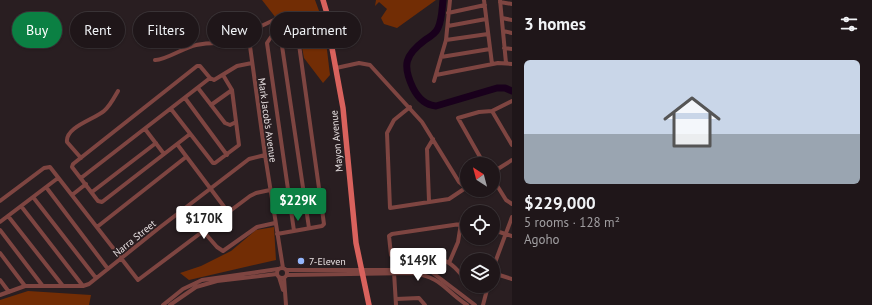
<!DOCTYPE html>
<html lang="en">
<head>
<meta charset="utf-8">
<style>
  body { margin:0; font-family:"PT Sans",sans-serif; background:#271f22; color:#f1f3f6; height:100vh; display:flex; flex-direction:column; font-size:15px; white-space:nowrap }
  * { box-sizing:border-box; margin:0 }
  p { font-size:13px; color:#a19fa2 }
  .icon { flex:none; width:22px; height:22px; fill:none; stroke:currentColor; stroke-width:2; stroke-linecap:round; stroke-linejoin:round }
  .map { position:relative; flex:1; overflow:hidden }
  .side { display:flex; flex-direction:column; background:#1f1619; width:360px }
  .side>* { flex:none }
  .guide { position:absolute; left:12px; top:12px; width:380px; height:36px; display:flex; gap:8px }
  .needle { width:26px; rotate:324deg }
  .fabs { position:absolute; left:460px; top:157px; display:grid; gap:8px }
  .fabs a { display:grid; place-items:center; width:40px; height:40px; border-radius:50%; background:#1f1619; box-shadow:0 1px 3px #0004,0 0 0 1px #3c3538; font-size:20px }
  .price { position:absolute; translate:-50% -34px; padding:0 9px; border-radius:4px; background:#fff; color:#222; font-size:13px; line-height:26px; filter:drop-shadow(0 1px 2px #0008) }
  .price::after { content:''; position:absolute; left:50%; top:24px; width:12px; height:9px; margin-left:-6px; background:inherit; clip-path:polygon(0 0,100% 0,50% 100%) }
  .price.on { background:#0b8043; color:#fff }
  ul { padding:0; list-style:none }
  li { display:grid; align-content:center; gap:8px; height:212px; padding:0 12px }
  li+li { border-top:1px solid #3c3538 }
  li span { display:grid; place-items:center; height:124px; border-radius:6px; color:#555 }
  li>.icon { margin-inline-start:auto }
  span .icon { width:72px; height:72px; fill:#fffc; stroke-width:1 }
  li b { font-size:17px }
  h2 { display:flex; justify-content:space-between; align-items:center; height:48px; padding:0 12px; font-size:17px }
  .chip { padding:0 14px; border-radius:18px; background:#1f1619; box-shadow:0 1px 3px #0004,0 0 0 1px #3c3538; font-size:14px; line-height:36px }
  .chip.on { background:#0b8043; color:#fff }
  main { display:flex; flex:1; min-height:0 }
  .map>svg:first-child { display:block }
  .green { fill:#722d05 }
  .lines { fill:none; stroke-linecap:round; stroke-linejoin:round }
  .river { stroke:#19001c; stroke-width:7 }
  .minor { stroke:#7e4541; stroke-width:4 }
  .major { stroke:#d9625d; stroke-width:5.5 }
  .poi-dot { fill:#94b7fd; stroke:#291e21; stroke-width:1.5 }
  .labels { text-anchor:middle; stroke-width:3.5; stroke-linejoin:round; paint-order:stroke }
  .street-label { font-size:10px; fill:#e8e1e2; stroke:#291e21 }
  .poi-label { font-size:10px; fill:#e8e1e2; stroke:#291e21; text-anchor:start }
</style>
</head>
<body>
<main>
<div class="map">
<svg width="512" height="305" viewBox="0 0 512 305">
  <rect width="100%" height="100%" fill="#291e21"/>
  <path class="green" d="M262,0h53l10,27 -49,-9z
    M376,0h60l-39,28 -13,-4 -3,-6 6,-9 -8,-7 -4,4z
    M298,26l27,7 5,42 -7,8 -19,-25z
    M274,227l2,33 -87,20 -9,-7 21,-7 30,-15 25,-21z
    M28,291l63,4 -2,10h-89v-5z"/>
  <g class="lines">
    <path class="river" d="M443,0c-1,9 -1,20 -5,28 -2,5 -8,9 -13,12 -20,15 -23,25 -12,48 5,10 12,17 23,18l61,-18h8l7,3"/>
    <path class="minor" d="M484,0l8,64
      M500,0l6,63
      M500,2l12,2
      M448,13l37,-8
      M502,18l10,2
      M278,19l31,209
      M448,26l38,-7
      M503,31l9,2
      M280,32l-9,5 -4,6 27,188
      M446,40l42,-6
      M504,48l8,1
      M441,57l49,-8
      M155,60c9,1 30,-13 41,-15 18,-4 36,-2 54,1
      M336,68l23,-5 11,2 52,57 37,60 6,5
      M436,75l62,-12 14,1
      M434,81l12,-41 4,-40
      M198,88l27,35 5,2 6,-3
      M185,98l42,57
      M211,105l21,-15
      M410,107l-16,13 -7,13 3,75 59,-9 18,-12
      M171,109l42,54h2l24,-18 -7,-55 -9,-15
      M492,111l20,34
      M145,129l19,25
      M190,134l-88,68 -4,-1 -26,-34 1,-3 124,-98h3l10,12
      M177,144l51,68
      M81,158l-14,-16c-2,-15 28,-23 37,-31 6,-5 10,-13 14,-20
      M484,164l-26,-46 21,-6 13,-1 20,-10
      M493,172l19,-12
      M81,178l129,-100 4,2 23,-14 15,-3
      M493,179l13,21 6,4
      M46,187l62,82
      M92,192l64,-49
      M72,195l14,-11
      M33,197l63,81
      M0,201l44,-33 6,-1 88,113 112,-84 6,-3 14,-3
      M429,201l-2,-52 6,-10
      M21,206l62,80
      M8,216l55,70
      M0,222l58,-44
      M467,223l-75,11 -3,2 2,19c20,-1 40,-3 58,8 7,4 12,12 18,18
      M97,227l89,-70
      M0,230l42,55
      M493,230l19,6
      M203,231l14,16 6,4 34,-24 18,-4
      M277,234l45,-8 2,-2 -28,-201
      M0,253l25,33
      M449,263l9,-21 3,-19
      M277 273a5 5 0 1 1 10 0a5 5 0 1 1-10 0Z
      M283,268l-18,-113 -16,-116 8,-11 17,-8 48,9
      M493,268l19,-51
      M286,270h143l46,35
      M394,272l2,33
      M493,273l19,6
      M287,275l125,-2c30,4 32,17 55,32
      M279,277l4,13
      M284,278l2,27
      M0,280l9,12
      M474,286l13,5
      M0,295l25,-9h58l6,-2 70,-56 90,-69 16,-4
      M396,299l23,-1 6,7
      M163,305l20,-16 19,-9 76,-11
      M170,305l26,-18 21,-6 60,-7
      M483,305l5,-19"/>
    <path class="major" d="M323,0l8,27 1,21 11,60 13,135 13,62"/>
  </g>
  <circle class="poi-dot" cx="301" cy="261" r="4"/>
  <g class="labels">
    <g class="street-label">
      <text transform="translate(268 120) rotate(82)" y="4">Mark Jacob's Avenue</text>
      <text transform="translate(336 141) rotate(-95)" y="4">Mayon Avenue</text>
      <text transform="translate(134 238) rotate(-39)" y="4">Narra Street</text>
    </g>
    <g class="poi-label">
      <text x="309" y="265">7-Eleven</text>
    </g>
  </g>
</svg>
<div class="fabs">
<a><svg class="needle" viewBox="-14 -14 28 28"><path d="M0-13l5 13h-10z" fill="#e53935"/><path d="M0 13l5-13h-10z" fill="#a19fa2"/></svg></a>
<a><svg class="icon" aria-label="locate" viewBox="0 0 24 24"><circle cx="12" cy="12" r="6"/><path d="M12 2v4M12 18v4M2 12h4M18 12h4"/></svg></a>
<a><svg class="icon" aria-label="layers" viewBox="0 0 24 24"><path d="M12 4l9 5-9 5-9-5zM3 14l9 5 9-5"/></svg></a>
</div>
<b class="price on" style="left:298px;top:222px">$229K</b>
<b class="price" style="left:204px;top:240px">$170K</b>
<b class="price" style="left:418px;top:282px">$149K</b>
<div class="guide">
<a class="chip on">Buy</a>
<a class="chip">Rent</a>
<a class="chip">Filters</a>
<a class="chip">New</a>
<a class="chip">Apartment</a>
</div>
</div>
<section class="side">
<h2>3 homes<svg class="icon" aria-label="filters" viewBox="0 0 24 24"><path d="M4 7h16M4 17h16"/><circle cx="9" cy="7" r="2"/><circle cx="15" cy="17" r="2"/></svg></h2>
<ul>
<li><span style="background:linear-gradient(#c9d6e8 60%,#9aa5b1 0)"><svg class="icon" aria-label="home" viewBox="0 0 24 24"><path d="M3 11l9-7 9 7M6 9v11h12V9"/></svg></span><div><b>$229,000</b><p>5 rooms · 128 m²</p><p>Agoho</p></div></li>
</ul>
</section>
</main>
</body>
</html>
